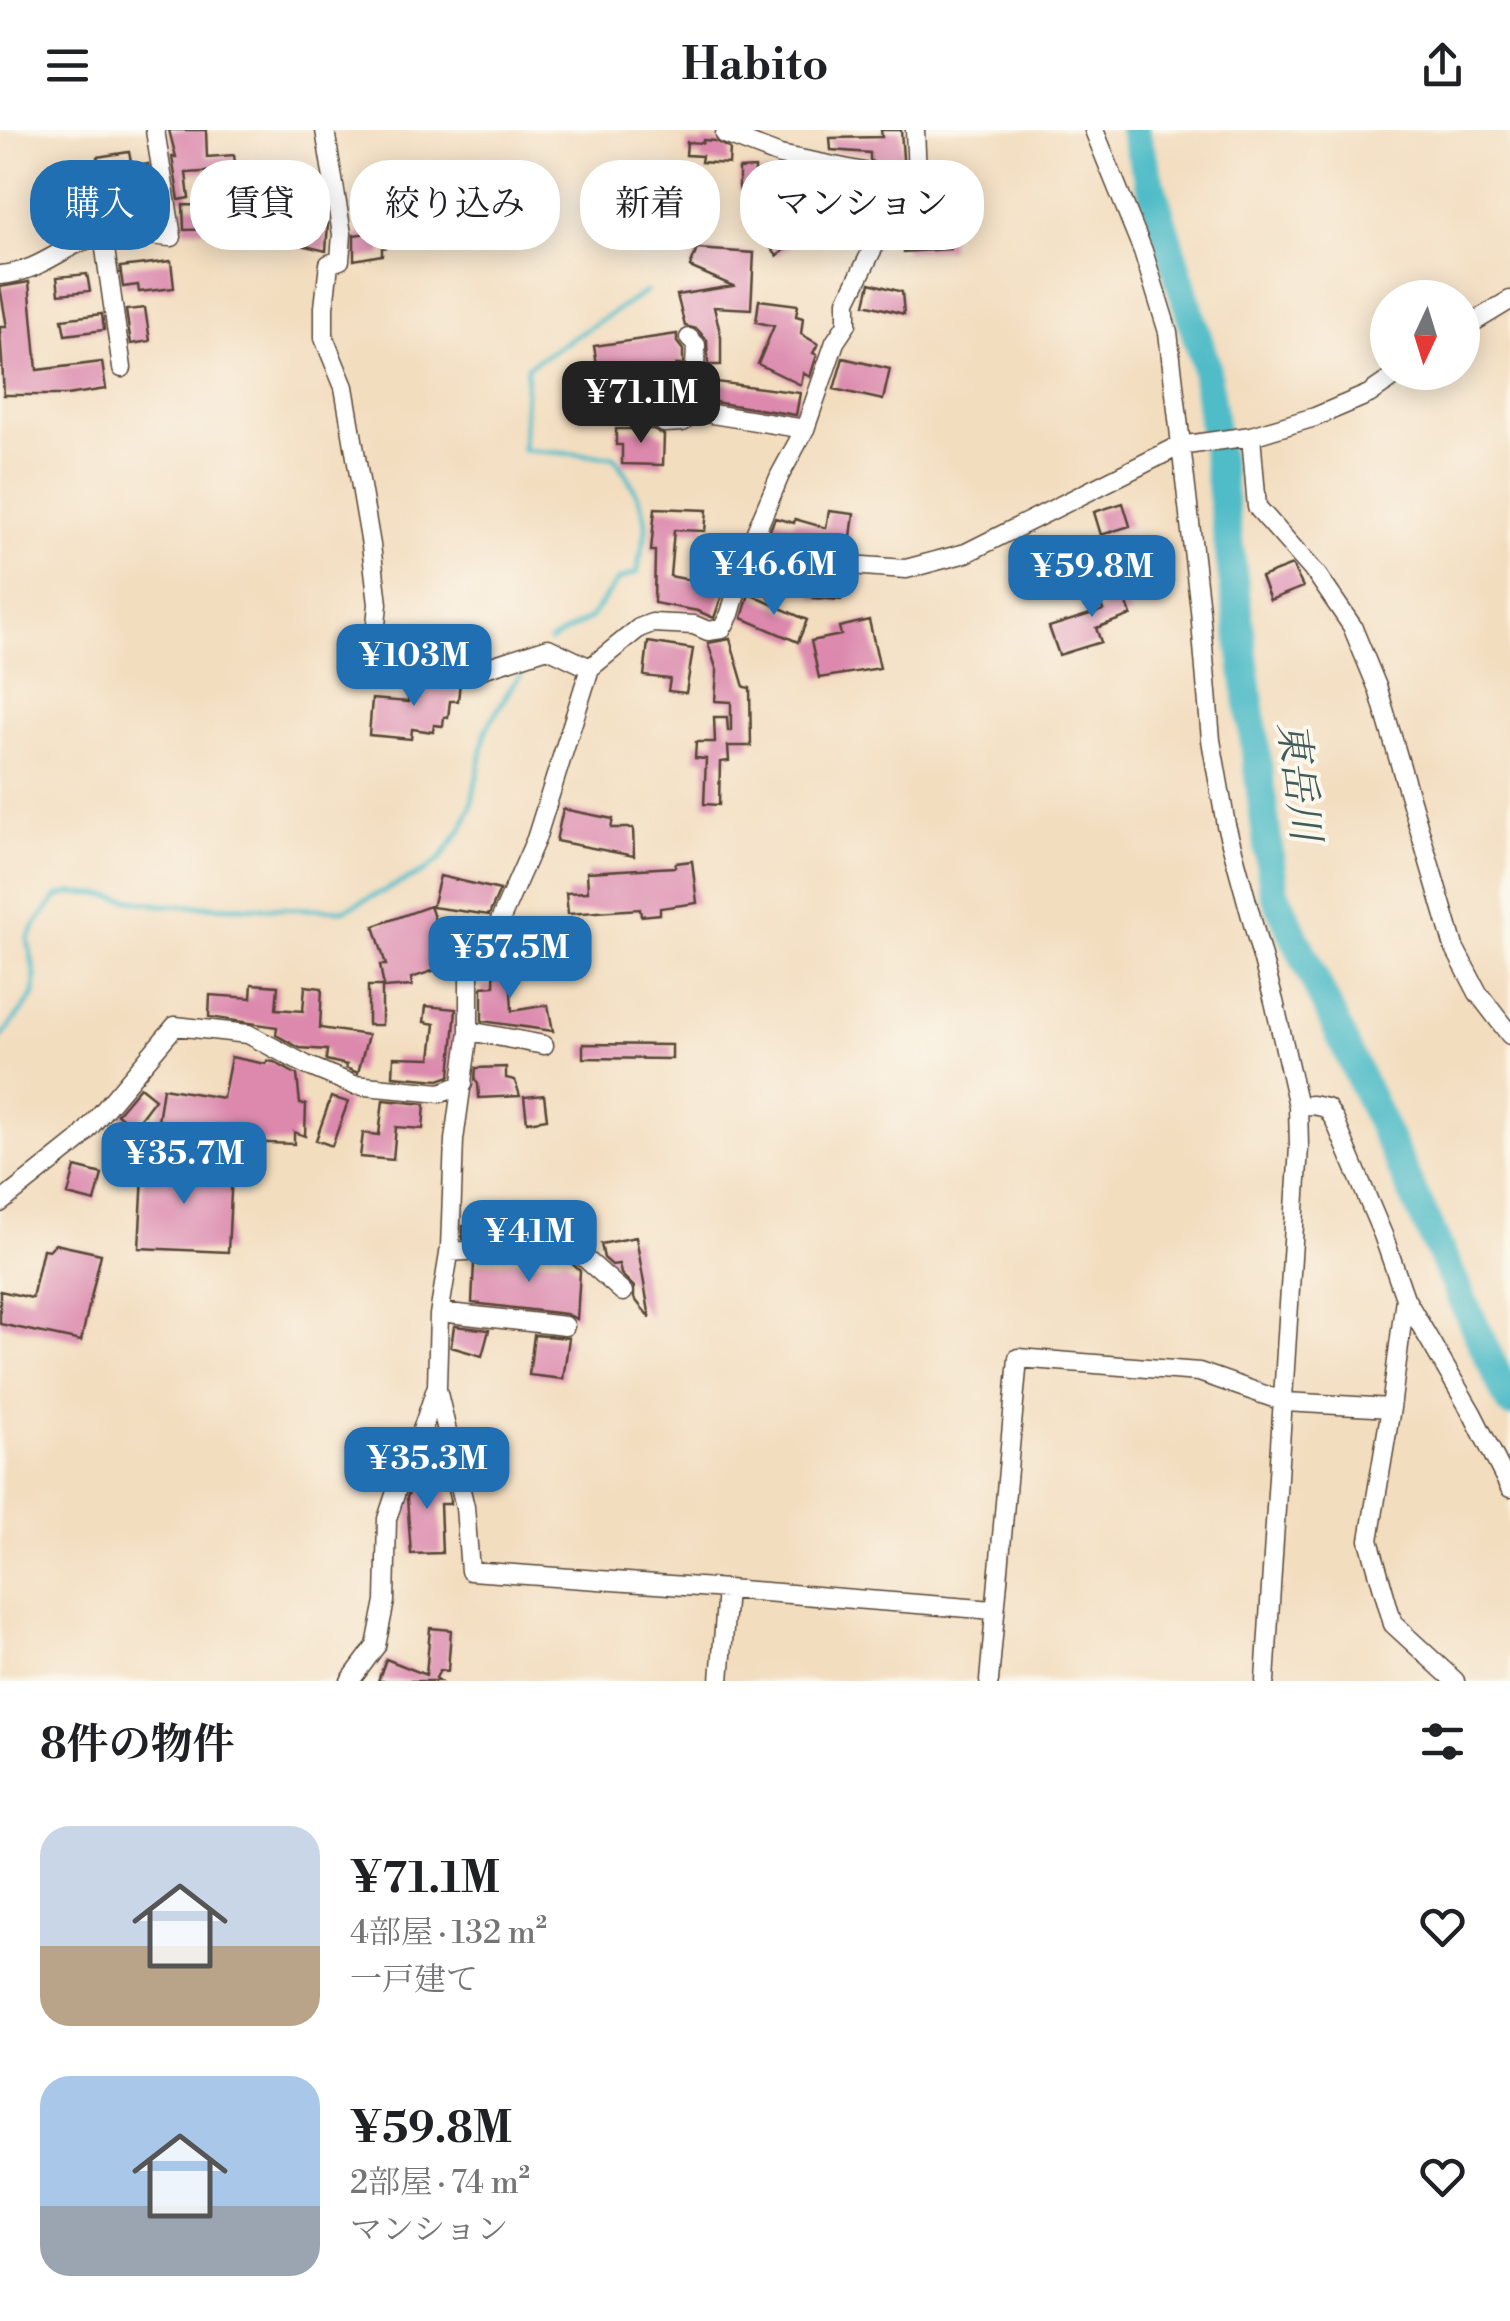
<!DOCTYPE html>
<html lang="ja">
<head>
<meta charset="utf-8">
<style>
  body { margin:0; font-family:"Libre Bodoni","Noto Serif JP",serif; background:#f2f2f2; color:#202124; height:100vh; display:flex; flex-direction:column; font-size:38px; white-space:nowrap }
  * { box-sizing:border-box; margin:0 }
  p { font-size:32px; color:#757577 }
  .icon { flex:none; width:55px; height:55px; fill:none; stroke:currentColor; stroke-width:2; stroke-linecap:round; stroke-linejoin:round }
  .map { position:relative; height:1551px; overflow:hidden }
  .details { display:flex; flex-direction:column; background:#fff; flex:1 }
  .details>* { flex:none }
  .banner { position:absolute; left:30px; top:30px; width:1000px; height:90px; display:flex; gap:20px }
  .needle { width:65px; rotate:184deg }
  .tools { position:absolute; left:1370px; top:150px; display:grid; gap:20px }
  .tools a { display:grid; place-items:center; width:110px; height:110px; border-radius:50%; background:#fff; box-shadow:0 5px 25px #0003; font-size:50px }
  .price { position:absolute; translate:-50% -85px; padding:0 22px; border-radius:20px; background:#1f6fb2; color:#fff; font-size:32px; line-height:65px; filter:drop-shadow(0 2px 5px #0008) }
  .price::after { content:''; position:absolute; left:50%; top:60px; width:30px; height:22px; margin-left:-15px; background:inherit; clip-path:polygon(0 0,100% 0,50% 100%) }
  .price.active { background:#222; color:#fff }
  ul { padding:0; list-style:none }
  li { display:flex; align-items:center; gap:30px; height:250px; padding:0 40px }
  li span { display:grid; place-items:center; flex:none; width:280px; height:200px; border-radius:30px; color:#555 }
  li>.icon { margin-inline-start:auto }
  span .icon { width:120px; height:120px; fill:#fffc; stroke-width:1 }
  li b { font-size:42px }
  h2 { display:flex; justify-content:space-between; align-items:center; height:120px; padding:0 40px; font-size:42px }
  .pill { padding:0 35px; border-radius:40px; background:#fff; box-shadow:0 5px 25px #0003; font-size:35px; line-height:90px }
  .pill.active { background:#1f6fb2; color:#fff }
  header { display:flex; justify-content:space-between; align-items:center; height:130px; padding:0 40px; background:#fff; font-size:45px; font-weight:700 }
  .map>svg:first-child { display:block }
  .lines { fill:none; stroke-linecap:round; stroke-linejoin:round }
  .stream { stroke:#4fbcc7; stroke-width:5 }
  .river { stroke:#4fbcc7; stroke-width:30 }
  .building { fill:#dc89ad }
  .minor-casing { stroke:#574536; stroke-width:21 }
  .minor { stroke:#fff; stroke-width:18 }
  .labels { text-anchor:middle; stroke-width:8; stroke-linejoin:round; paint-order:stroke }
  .water-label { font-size:40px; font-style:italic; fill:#425d59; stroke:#fbf7ec }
</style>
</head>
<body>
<header><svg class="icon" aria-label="menu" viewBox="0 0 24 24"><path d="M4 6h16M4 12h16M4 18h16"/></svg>Habito<svg class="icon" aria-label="share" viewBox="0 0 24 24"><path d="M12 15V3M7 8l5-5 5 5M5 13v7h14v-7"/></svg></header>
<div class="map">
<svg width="1510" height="1551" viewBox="0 0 1510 1551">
  <rect width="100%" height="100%" fill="#fbf7ec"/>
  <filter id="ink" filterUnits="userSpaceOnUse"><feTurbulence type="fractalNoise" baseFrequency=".01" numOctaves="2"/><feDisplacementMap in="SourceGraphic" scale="20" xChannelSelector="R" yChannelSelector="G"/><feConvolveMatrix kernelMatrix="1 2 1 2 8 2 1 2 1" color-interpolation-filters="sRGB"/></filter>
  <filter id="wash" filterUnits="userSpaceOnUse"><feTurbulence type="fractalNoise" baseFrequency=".0048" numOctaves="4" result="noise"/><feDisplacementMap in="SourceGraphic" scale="40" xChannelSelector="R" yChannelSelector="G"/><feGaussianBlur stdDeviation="2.25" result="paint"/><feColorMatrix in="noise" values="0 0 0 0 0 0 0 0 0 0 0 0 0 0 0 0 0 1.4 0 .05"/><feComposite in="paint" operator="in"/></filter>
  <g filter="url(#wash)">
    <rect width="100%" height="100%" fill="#f3ddbf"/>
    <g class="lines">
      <path class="stream" d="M550,511l40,-23 28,-38 20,-8c0,-17 9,-31 8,-48 -1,-21 -20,-51 -32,-67l-91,-7 4,-83 119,-75
        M0,909l34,-44 1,-19 -7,-37 7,-14 22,-28 14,-4 26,1 63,11 184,5 79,-38 17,-13 22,-31 9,-21 15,-77 24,-41 22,-29"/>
      <path class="river" d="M1134,0l71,233 69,529 236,511"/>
    </g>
    <g id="blocks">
      <path class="building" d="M169,0h37l1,27 27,-2 2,15 -50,3 3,25 -10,2 -7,-43h4z
        M881,0h20l4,56 -20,4 -4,-21 -11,-9v-7l-39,-3 -1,-12 52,-1z
        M703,10l12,1 15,8 -1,15 -28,-2 1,-6 -16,-1 1,-13 16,1z
        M129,22l3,15 16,-3 3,19 -18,3 -3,-17 -29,5 -4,-17z
        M755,38v5l18,-1v26l27,1 2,-27 37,8 1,19 21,-4 7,34 -38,6 -2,-14 -56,-1 19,25 -14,11 -21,-28 -1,-34 -14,1 -2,-8v-18z
        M267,65l43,5 -2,20 20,4 -2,27 -66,-16 -36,-2 1,-4 -41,1 -1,-25 82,3z
        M104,67h36l1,25h-37z
        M930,95l1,8 18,-1 1,17 -46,3 -1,-24z
        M394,99l3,17 -15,2v7l-28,5v-25z
        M697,119l57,4 -3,56 -37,-2 7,30v28h-13l-1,-25 -10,-11 -12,-3 -8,-31 56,-9 -43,-19z
        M171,131l3,27 -35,4 -1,-7 -15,2 -3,-20z
        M87,144l3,17 -31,3 -2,-17z
        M29,152l8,88 65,-8 4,27 -39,6h-63l-4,-68h7l-7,-40z
        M870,153l32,9 2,22 -39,-10z
        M759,170l39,5 -2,11 7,2 -2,16 17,10 -5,9 4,2 -7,22 -7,-4 -2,12 -43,-21 16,-38 -18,-4z
        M145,178l5,33 -19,3 -5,-34z
        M102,184l2,16 -39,5 -3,-16z
        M677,204v8l6,8v15h-7l2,41 -23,1 -1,-12 -58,3 -1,-20h4l-5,-32z
        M843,228l47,11 -7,31 -49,-11z
        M716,252l84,11 -4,22 -82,-13z
        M616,299h37l11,6 -1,30 -41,-1v-19h-6z
        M1123,373l7,23 -29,9 -7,-23z
        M655,378l52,2 -2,21 -31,-1 -4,46 35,7 2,-6 19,7 -12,34 -16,-7 -44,-8 1,-52h-4z
        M829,381l25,3 -5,38 -26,-1 -56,-14 8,-19 19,5 1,-4 31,9z
        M1292,435l11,22 -33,13 -9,-23z
        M815,444l27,3 -1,23 -28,-2z
        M1118,448l13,37 -35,13 5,14 -42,13 -10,-28 54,-17 -9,-23z
        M749,464l58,26 -9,22 -56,-24z
        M869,490l11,48 -61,10 -8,-37 30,-6 -2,-8z
        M730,509l14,48 6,1 1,58h-23l1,15 -9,1 -1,43 -15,-1 2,-45 -11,-1 1,-16h19l-1,-25h13l1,14h3v-29l-16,-1 2,-30 -9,-28z
        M648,512l45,7 -7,44 -18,-2 2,-12 -26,-3z
        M410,548l50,4 -2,19h-8l-2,17 -4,-1 -1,9 -9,-1 -1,7 -21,-3 -1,10 -42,-4 3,-36 36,3z
        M563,679l50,10 -2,9h22l1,28 -78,-15z
        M692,731l5,42 -37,5v6l-19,2 -1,-7 -72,5 -2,-21 22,-1 -1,-20 88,-5 1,-4z
        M440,746l60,14 -11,25 -57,-8z
        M430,776l12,35 25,-7 3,10 -13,19 -46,15 1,8 -28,2 -4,-23h6l-12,-39z
        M495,821h14l3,60 36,-6 5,26 -71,-10v-34l12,-1z
        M252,854l26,2 -2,23 27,2 2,-25 17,2 -2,40 48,7 -10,38 -12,-5 1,-3 -21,-5 1,-10 -27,-2 -24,-13 1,-8 -68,-10 1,-22 41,3z
        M368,856h14v39h-14z
        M426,876l30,3 -6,67 -11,4 -46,-4 1,-19 37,1 4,-34 -11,-2z
        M583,914l89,1v14l-89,-1z
        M231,927l35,7 1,-3 7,1 23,13 3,29h6l-1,32 -11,-4v12l-53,-2 -84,-14 6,-40 60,10z
        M506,937v11l9,2 5,16 -41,2 -1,-14 -3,-4 1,-12z
        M140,957l15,12 -21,28 -17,-13z
        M544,965l3,24 -20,3 -3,-25z
        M331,967l17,5 -16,44 -16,-6z
        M383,970l42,4 -2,25 -27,-2 -3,33 -33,-3 3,-24 16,2z
        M144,1027l44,2v11l44,2 -4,80 -89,-4z
        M75,1037l27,7 -7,28 -27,-7z
        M555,1070h14v9l15,-1 -2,31 -13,-6 -106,6v-13l18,-3 -1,-6 28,-4v5l47,-2z
        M636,1107l14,81 -16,-20v-11l-13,-13 -2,-10 -7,1 -8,-7 -3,-14z
        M55,1114l46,10 -20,87 -81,-17v-33l32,7 11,-49 6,1z
        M566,1128l14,13 -3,48 -11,-5 -94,-11 2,-40z
        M454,1196l35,4 -7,26 -31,-9z
        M534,1205l35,3 -6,41 -34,-4z
        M416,1342l28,1 6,27v4h-10l2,49 -31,1 -4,-56z
        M430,1498l21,2 -3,41 -8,-1 -4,8 4,3h-62l8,-22 40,16z"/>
    </g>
  </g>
  <g filter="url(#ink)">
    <use href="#blocks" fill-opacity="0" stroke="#574536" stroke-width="2.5"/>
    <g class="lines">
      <g class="minor-casing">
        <path id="minor" d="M325,0l17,104 -2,26 -11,4 -5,43v31l20,49 27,158 7,59 -5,53 3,6 100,8 72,-23 42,20
          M1094,0l49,121 25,81 32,278 11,130 15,85 48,176 24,105 1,41 -34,534
          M725,4l55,21 89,18 12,59
          M103,105l19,133
          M0,145c42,-3 63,-31 101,-40 22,-4 49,1 71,2l-17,-107
          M1462,199l48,-29
          M689,208l7,7 -3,66
          M664,293l19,-1 10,-11 112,18
          M1251,306l6,71 61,69 34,50 26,63 76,258 24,46 32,42
          M749,418l72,15 85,6 60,-16 213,-107 72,-10 64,-19 54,-23 32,-22
          M469,901l75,14
          M1298,976l14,-1 15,3 8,13 48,114 22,63 67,115 38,75
          M0,1073l78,-62 97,-115 73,8 58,31 48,20 87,8 22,-9
          M449,1122l121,-7 53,47
          M440,1182l125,14
          M437,1259l28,118 5,64 257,18 -7,92
          M1391,1278l-22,132 24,84 62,57
          M727,1459l267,21
          M350,1551l26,-35 9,-45 2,-82 16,-49 18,-37 16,-47 2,-71 11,-67 4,-108 15,-109v-64l29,-42 38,-86 54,-171 49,-40 13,-5 42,2 14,6 14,-2 8,-15 19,-66 31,-73 25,-46 30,-87 12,-18v-23l34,-69 37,-36 -3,-66
          M989,1551l29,-323 181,14 86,30 106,6 14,-110"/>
      </g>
      <use href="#minor" class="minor"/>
    </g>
  </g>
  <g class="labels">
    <g class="water-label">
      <text transform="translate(1300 651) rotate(83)" y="14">東岳川</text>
    </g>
  </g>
</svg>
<div class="tools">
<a><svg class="needle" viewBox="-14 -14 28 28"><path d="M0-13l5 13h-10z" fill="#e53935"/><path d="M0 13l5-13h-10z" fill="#757577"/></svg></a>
</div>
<b class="price active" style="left:641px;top:316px">¥71.1M</b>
<b class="price" style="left:774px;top:488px">¥46.6M</b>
<b class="price" style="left:1092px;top:490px">¥59.8M</b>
<b class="price" style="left:414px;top:579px">¥103M</b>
<b class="price" style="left:510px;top:871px">¥57.5M</b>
<b class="price" style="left:184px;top:1077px">¥35.7M</b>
<b class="price" style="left:529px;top:1155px">¥41M</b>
<b class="price" style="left:427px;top:1382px">¥35.3M</b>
<div class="banner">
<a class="pill active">購入</a>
<a class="pill">賃貸</a>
<a class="pill">絞り込み</a>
<a class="pill">新着</a>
<a class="pill">マンション</a>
</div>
</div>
<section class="details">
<h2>8件の物件<svg class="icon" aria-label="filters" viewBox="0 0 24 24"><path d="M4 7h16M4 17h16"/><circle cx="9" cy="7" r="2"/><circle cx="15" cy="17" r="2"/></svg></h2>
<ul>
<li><span style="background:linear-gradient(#c9d6e8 60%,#b9a48a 0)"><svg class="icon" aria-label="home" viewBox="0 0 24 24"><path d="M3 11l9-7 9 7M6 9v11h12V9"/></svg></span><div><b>¥71.1M</b><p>4部屋 · 132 m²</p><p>一戸建て</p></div><svg class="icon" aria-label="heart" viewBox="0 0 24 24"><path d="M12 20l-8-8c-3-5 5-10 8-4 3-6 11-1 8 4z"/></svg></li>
<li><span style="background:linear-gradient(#a9c7e8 65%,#9aa5b1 0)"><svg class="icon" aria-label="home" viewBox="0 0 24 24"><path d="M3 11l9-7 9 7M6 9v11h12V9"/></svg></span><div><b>¥59.8M</b><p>2部屋 · 74 m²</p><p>マンション</p></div><svg class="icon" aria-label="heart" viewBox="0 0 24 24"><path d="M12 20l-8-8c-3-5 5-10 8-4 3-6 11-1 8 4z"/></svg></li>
</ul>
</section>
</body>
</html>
